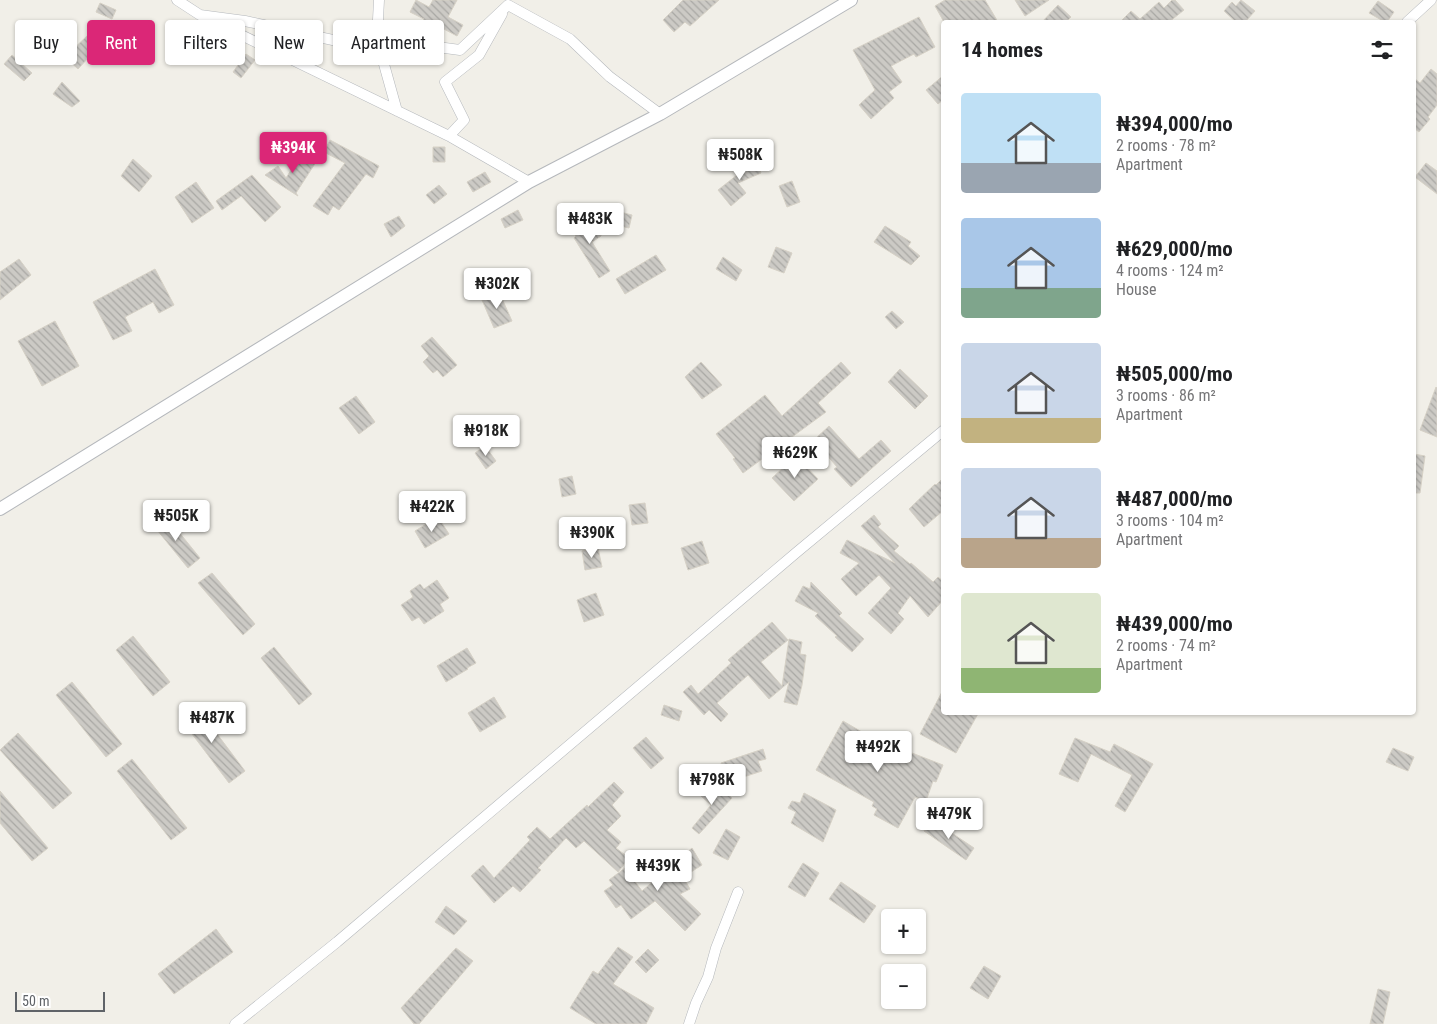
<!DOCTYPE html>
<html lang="en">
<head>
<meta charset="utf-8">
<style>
  body { margin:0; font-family:"Roboto Condensed",sans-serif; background:#f2f2f2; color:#202124; height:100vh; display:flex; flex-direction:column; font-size:19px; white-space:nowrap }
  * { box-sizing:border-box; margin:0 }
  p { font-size:16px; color:#757577 }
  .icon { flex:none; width:28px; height:28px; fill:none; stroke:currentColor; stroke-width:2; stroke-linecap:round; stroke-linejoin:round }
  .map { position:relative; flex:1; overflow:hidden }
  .sheet { position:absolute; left:941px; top:20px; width:475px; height:695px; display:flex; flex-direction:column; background:#fff; border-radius:5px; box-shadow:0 1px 4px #0004 }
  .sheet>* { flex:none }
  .banner { position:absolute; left:15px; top:20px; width:475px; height:45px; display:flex; gap:10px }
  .fabs { position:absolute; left:881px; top:909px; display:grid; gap:10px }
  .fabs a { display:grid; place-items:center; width:45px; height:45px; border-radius:5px; background:#fff; box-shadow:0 1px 4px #0004; font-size:25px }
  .scale { position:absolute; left:15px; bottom:12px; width:90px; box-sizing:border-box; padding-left:5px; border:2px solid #5f6368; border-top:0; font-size:14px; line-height:18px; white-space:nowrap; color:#5f6368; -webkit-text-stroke:4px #fff; paint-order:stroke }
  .price { position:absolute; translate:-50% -42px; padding:0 11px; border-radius:5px; background:#fff; color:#222; font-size:16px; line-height:32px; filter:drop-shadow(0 1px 2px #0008) }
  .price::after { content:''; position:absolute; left:50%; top:30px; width:15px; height:11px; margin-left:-8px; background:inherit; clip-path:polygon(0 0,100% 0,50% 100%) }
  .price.current { background:#db2777; color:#fff }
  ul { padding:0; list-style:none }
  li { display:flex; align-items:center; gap:15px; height:125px; padding:0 20px }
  li span { display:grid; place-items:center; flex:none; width:140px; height:100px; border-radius:5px; color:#555 }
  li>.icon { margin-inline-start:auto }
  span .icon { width:60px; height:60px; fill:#fffc; stroke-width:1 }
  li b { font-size:21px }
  h2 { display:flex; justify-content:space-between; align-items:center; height:60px; padding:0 20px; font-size:21px }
  .tag { padding:0 18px; border-radius:5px; background:#fff; box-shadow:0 1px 4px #0004; font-size:18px; line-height:45px }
  .tag.current { background:#db2777; color:#fff }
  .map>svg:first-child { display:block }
  .building { fill:url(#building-back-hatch); stroke:#d6d1c6 }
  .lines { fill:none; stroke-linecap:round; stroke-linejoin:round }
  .minor-casing { stroke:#b5b8bc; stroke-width:11 }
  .tertiary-casing { stroke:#b5b8bc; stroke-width:14 }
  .minor { stroke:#fff; stroke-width:10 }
  .tertiary { stroke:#fff; stroke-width:12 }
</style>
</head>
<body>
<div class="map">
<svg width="1437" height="1024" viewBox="0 0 1437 1024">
  <defs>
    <pattern id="building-back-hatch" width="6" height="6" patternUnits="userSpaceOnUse" patternTransform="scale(1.25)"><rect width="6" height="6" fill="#cccac5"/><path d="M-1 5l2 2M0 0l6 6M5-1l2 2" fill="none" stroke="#a9a8a4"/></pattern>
  </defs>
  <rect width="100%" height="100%" fill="#f1efe8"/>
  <path class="building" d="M416,0l13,7 4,-7h24l-9,17 15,8 -6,11 -15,-8 -7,12 -17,-9 6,-12 -14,-7z
    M683,0h36l-29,26 -5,-4 -11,10 -11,-12z
    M945,0h40l13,22h-54l-9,-16z
    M1015,0h34l-24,16z
    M1172,0h3l9,10 -15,12h-49l11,-11 9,8 19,-17 5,6z
    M1241,0l14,11 -10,11h-9l-12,-11 8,-9 4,4z
    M1378,1l16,11 -7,10h-2l-16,-9z
    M100,3l16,7 -4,9 -16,-7z
    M1058,5l13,12 -5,5h-24z
    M919,17l16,30 -19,10 -2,-3 -23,12 11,16 -13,10 5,6 -23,21 -12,-14 16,-15 -22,-40z
    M89,34l11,11 -22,24 -13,-12z
    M246,54l9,6 -14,18 -8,-6z
    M12,55l20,18 -8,8 -20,-17z
    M1431,69l6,5v31l-9,12 2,2 -11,13 -5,-4v-50l6,5z
    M944,75v24l-6,5 -12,-14z
    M62,82l18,19 -8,6 -19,-13z
    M330,140l49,26 -6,12 -7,-4 -27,36 -6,-4 -5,9 -15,-9 32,-43 -21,-11z
    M433,147h12v15h-12z
    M302,153l14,9 -20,31 2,3 -33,-21 13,-9 8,12z
    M752,154l9,19 -23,10 8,10 -15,13 -13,-16 28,-22 -4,-9z
    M133,159l19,17 -13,16 -18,-16z
    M1426,163l11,8v23l-22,-17z
    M485,172l6,10 -18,10 -6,-10z
    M252,175l29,32 -16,15 -24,-26 -19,14 -6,-9z
    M792,181l8,21 -13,5 -8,-21z
    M196,182l18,26 -22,15 -17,-26z
    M439,185l8,9 -13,10 -8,-9z
    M518,210l5,10 -18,8 -4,-9z
    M616,211l16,4 -3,13 -17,-4z
    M399,216l6,10 -14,11 -7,-13z
    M591,216l10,16v4l-9,6 18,29 -11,7 -25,-40 2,-2 -5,-7z
    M885,226l26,16 -3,4 12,10 -9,9 -37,-23z
    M776,247l16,6 -8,20 -16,-6z
    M656,255l10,15 -41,24 -9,-15z
    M723,257l19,13 -6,11 -20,-12z
    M19,259l12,16 -31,25v-28z
    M155,269l19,36 -15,8 -6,-11 -28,15 7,14 -19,9 -20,-38z
    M499,292l13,29 -18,7 -12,-28z
    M892,311l12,11 -8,7 -11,-12z
    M55,321l24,45 -37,20 -24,-45z
    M432,337l25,28 -14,12 -6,-7 -4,3 -10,-11 6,-6 -8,-10z
    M701,362l21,23 -20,14 -17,-22z
    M841,362l10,11 -33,30 8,9 -83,61 -10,-14 2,-1 -19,-24 49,-39 17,21z
    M900,369l28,27 -13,13 -27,-27z
    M1436,387l1,1v49l-17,-7z
    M356,396l19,26 -16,12 -20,-26z
    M829,426l30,33 22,-19 10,11 -40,36 -17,-18 3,-2 -23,-27z
    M485,446l11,15 -10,8 -11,-16z
    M1414,454l11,2 -5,37h-6z
    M796,456l22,23 -24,22 -22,-23z
    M572,476l4,18 -14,3 -3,-18z
    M944,477v33l-20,17 -15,-18 26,-25 1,1z
    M645,503l3,20 -16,2 -3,-20z
    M165,515l35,43 -12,10 -35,-43z
    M874,515l7,9 -3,3 21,19 -5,5 16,13 1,-1 22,19 5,-5 6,5v17l-16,18 -18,-21 -12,17 6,6 -13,15 -23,-21 23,-25 -12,-13 -23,21 -15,-17 18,-16 -19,-10 7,-13 48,23 -34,-37z
    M438,517l11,17 -24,14 -10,-17z
    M702,541l7,22 -21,7 -7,-22z
    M598,548l4,19 -17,3 -3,-19z
    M212,573l43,51 -12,11 -45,-52z
    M437,580l12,18 -9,6 4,7 -20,13 -5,-7 -7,4 -11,-16 12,-8 -3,-6 10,-7 4,5z
    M811,582l31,31 -3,3 25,23 -12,13 -17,-15 2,-1 -22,-20 3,-3 -23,-12 8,-15 7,3z
    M596,593l8,22 -20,7 -7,-22z
    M772,622l16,18 -27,22 21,24 7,-47 13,3 -2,12 6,1 -4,30 -5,20 -13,-3 5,-20 -20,17 -21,-24 -31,28 11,11 -7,8 -12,-12 -5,5 -21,-23 8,-7 7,9 33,-31 -3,-3z
    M133,636l37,46 -17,14 -37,-46z
    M274,647l38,47 -13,11 -38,-47z
    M467,648l9,15 -9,5 1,1 -22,13 -9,-16z
    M72,682l50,62 -16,13 -50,-62z
    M944,688v24h35l-23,41 -36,-19z
    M494,697l12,20 -26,15 -12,-19z
    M664,705l18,6 -3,10 -18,-6z
    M196,706l49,65 -16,12 -49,-65z
    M843,721l36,21 -2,3 32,18 3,-10 31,12 -7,17 -3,-1 -7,20 -11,-4 -17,31 -24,-13 3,-6 -5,-3 2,-4 -58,-32z
    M18,733l54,60 -19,16 -53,-59z
    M646,737l18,21 -13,11 -18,-21z
    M1075,738l35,14 4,-8 39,20 -28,48 -10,-6 17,-31 -41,-21 -13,28 -19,-8z
    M1393,748l21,9 -6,14 -22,-9z
    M763,749l3,10 -8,2 4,10 -34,11 -7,-19z
    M132,759l55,69 -16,12 -54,-69z
    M614,782l10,10 -12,13 9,11 -14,14 14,12 -5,6 13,10 -11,14 -34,-31 -8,7 -10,-10 -28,30 3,2 -21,22 -7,-6 -19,17 -23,-27 12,-11 11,13 36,-38 -3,-3 10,-10 13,12 37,-34 1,2z
    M713,782l19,16 -33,36 -7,-6 19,-23 -10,-9z
    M0,791l48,57 -16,13 -32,-38z
    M804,793l32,17 -13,32 -32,-19 5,-11 -8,-4 4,-7 8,2z
    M931,819l43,29 -8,12 -42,-29z
    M726,829l14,8 -12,23 -15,-7z
    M692,848l10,17 -19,12 7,12 -10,5 21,20 -16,17 -30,-30 -24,18 -10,-14 -5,3 -12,-17 9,-6 -4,-5 16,-12 17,23z
    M803,863l16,10 -14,24 -17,-10z
    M841,882l35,24 -12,17 -35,-24z
    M446,906l21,15 -13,14 -19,-13z
    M216,929l17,23 -59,42 -16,-20z
    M618,947l15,10 -20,27 41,24 -8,16h-50l-26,-16 23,-37 5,3z
    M456,948l17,13 -54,63h-5l-13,-16z
    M648,949l11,11 -13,13 -11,-11z
    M984,966l17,10 -13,23 -18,-11z
    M1378,989l12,3 -7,32h-13z"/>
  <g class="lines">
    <g class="minor-casing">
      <path id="minor" d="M177,0l23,15 249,121 80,46
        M379,0l-2,39 20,72
        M200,15l45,6 97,21 28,-4 90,12 48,-45 62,34 40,38 50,37
        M1407,22l24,-22
        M449,136l15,-16 -19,-38 34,-27 23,-41
        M235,1024l102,-82 460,-390 147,-122
        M689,1024l7,-21 12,-26 8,-29 22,-56"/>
    </g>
    <g class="tertiary-casing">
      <path id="tertiary" d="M0,509l529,-327 131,-68 191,-114"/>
    </g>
    <use href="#minor" class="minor"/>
    <use href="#tertiary" class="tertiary"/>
  </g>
</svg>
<div class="fabs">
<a>+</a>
<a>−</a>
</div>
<div class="scale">50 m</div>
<b class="price current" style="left:293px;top:174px">₦394K</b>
<b class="price" style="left:740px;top:181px">₦508K</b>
<b class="price" style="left:590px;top:245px">₦483K</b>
<b class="price" style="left:497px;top:310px">₦302K</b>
<b class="price" style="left:486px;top:457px">₦918K</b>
<b class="price" style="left:795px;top:479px">₦629K</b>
<b class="price" style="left:432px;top:533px">₦422K</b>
<b class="price" style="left:176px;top:542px">₦505K</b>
<b class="price" style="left:592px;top:559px">₦390K</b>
<b class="price" style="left:212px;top:744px">₦487K</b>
<b class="price" style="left:878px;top:773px">₦492K</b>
<b class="price" style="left:712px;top:806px">₦798K</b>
<b class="price" style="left:949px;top:840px">₦479K</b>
<b class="price" style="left:658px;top:892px">₦439K</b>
<div class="banner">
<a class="tag">Buy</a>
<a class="tag current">Rent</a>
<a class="tag">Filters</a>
<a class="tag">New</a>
<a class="tag">Apartment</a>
</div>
<section class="sheet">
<h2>14 homes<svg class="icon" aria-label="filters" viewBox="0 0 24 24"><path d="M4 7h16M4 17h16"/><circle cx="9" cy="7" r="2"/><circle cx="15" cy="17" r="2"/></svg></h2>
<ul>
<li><span style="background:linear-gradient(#bfe0f5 70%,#9aa5b1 0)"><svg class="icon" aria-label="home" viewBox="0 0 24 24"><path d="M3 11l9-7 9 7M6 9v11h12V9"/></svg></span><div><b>₦394,000/mo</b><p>2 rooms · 78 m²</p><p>Apartment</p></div></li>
<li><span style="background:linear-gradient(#a9c7e8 70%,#7fa58c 0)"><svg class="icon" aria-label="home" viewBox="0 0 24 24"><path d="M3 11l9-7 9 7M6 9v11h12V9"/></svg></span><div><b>₦629,000/mo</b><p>4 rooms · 124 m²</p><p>House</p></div></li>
<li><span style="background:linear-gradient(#c9d6e8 75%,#c2b280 0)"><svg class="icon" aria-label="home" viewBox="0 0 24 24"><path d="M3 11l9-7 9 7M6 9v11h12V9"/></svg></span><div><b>₦505,000/mo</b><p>3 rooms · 86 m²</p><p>Apartment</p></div></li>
<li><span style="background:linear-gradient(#c9d6e8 70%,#b9a48a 0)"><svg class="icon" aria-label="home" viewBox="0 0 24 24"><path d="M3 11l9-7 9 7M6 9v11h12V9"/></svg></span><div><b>₦487,000/mo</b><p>3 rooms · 104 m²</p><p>Apartment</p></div></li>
<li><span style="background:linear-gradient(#dfe7d0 75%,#8fb573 0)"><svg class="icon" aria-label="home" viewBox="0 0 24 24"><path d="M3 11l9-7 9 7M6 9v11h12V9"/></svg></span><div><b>₦439,000/mo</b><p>2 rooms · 74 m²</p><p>Apartment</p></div></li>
</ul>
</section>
</div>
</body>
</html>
